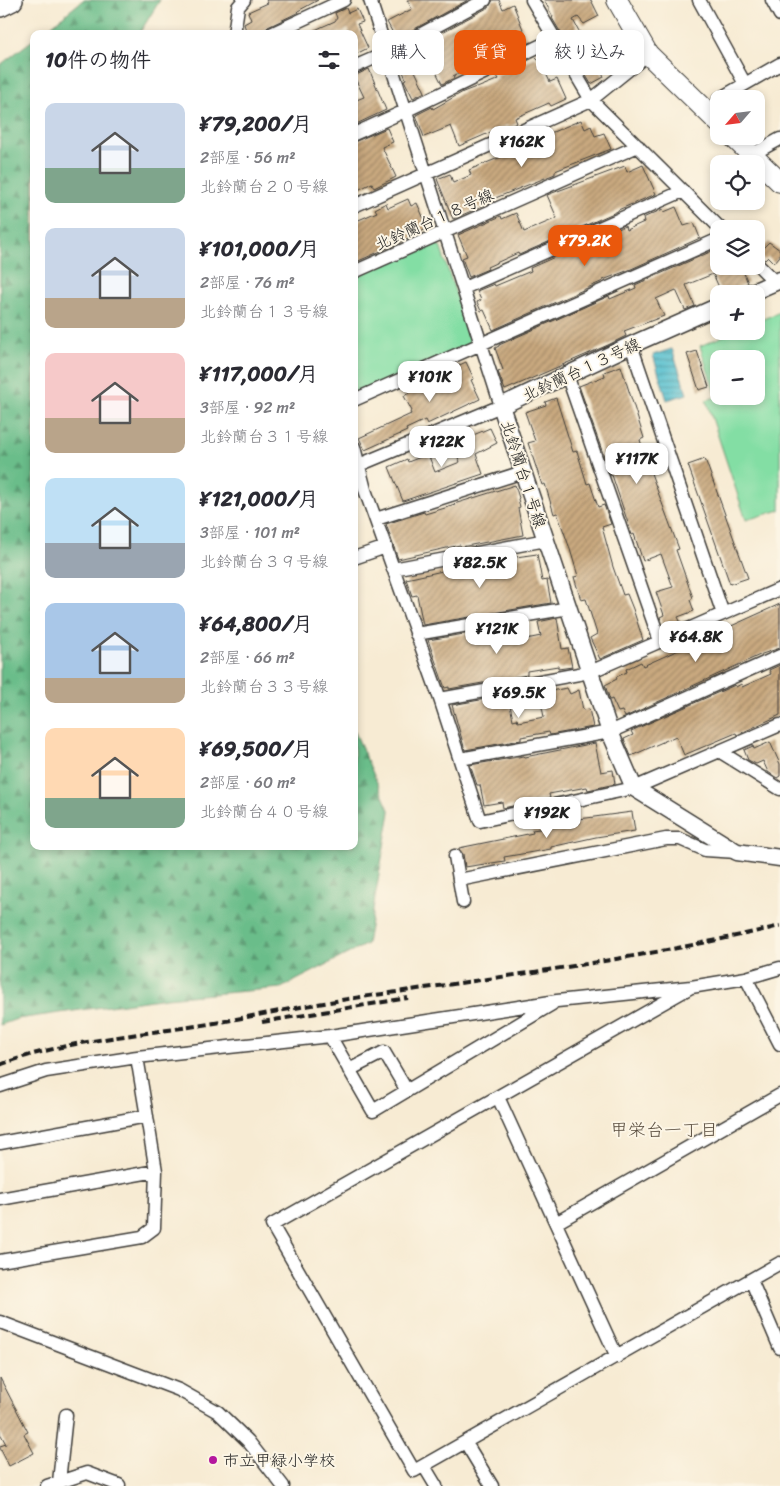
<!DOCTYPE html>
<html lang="ja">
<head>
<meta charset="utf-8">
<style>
  body { margin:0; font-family:Sriracha,"Klee One",sans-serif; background:#f2f2f3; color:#2b2b33; height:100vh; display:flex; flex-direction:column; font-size:19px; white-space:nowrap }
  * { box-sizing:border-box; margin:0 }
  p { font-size:16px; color:#7c7c81 }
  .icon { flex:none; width:28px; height:28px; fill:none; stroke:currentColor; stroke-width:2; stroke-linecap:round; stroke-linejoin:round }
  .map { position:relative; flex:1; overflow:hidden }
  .drawer { position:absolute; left:30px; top:30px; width:328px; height:820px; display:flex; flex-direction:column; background:#fff; border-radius:10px; box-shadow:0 2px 8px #0003 }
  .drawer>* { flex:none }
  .hud { position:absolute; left:372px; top:30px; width:332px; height:45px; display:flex; gap:10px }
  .needle { width:32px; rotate:242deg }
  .tools { position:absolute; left:710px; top:90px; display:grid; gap:10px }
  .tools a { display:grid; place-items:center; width:55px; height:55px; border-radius:10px; background:#fff; box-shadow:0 2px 8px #0003; font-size:25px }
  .price { position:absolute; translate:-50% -42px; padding:0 11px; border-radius:10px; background:#fff; color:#222; font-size:16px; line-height:32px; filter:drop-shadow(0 1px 2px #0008) }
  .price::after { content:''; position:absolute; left:50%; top:30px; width:15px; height:11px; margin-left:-8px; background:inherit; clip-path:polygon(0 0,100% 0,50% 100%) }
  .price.current { background:#ea580c; color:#fff }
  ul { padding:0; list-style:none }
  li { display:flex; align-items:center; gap:15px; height:125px; padding:0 15px }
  li span { display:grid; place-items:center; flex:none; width:140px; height:100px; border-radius:10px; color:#555 }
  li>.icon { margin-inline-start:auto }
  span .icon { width:60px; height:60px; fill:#fffc; stroke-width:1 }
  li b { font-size:21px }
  h2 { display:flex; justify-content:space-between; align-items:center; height:60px; padding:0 15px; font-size:21px }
  .chip { padding:0 18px; border-radius:10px; background:#fff; box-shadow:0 2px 8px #0003; font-size:18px; line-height:45px }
  .chip.current { background:#ea580c; color:#fff }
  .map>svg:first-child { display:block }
  .green { fill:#83dea4; stroke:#507d60; fill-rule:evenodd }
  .forest { fill:url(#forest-firs); stroke:#436c53 }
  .water { fill:url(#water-rules); stroke:#386e76 }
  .building { fill:url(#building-hatch) }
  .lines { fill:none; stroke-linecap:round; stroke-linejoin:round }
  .minor-casing { stroke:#3d3b37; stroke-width:15 }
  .tertiary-casing { stroke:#3d3b37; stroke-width:19 }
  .primary-casing { stroke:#3d3b37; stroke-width:22 }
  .trunk-casing { stroke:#3d3b37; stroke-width:24 }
  .minor { stroke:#fff; stroke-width:12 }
  .tertiary { stroke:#fff; stroke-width:16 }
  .primary { stroke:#fff; stroke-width:20 }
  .trunk { stroke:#fff; stroke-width:21 }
  .rail { stroke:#1c1c1c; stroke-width:4; stroke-dasharray:8 4; stroke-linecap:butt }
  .poi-dot { fill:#b5179e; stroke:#fcf5e5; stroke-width:2 }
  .labels { text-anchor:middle; stroke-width:4; stroke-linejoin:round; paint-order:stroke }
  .street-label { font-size:16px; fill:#1c1c1c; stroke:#fcf5e5 }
  .poi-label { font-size:16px; fill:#1c1c1c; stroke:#fcf5e5; text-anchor:start }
  .neighbourhood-label { font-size:18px; fill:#594d3f; stroke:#fcf5e5 }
</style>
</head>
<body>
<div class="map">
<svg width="780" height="1486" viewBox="0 0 780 1486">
  <defs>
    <pattern id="forest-firs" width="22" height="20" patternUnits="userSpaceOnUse" patternTransform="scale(1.25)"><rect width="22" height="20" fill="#6abd8a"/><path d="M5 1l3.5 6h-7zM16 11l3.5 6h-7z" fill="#569970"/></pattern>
    <pattern id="water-rules" width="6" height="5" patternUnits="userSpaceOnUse" patternTransform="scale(1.25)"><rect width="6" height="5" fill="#54bfcf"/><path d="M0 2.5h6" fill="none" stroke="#459aa7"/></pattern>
    <pattern id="building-hatch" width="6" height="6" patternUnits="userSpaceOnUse" patternTransform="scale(1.25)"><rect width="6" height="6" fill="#c9a97f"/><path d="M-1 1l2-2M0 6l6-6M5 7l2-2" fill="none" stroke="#a28967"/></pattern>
  </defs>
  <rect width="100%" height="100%" fill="#fcf5e5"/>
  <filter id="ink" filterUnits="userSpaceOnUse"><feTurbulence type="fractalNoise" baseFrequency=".02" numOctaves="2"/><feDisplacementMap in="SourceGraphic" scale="10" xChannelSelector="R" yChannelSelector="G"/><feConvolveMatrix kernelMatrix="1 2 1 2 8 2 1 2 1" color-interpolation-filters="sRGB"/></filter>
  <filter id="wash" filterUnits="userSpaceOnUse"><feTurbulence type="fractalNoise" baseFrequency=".0096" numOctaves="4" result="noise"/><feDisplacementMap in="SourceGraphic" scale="20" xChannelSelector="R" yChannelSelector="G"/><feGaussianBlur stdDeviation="1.12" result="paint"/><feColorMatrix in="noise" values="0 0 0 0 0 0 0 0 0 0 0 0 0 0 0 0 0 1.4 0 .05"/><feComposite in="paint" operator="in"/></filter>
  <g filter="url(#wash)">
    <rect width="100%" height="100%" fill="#f7ebd3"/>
    <path class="green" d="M434,243l6,3 31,93 -5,8 -112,48v-118z
      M780,312v198l-34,10 -40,-120 10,-3 -16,-51 35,-15h21v-9zM719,359h37v37h-37z"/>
    <path class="forest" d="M83,0h77l-21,34h-98z
      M34,39v807h320v-116l36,82 -23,132 -86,44 -115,10 -149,21 -17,6v-960z"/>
    <path class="water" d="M672,349l15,45 -20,6 -14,-45z"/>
    <g id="blocks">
      <path class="building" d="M266,0h52l-20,11 1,1 -31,15 -5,5 -16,2 -3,-10 7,-4 -3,-8 20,-9z
        M407,0h61l-72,39 -9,-17 25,-13z
        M493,0h6l4,9 10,-5 15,38 -38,19 -1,-3 -36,18 1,2 -12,6 -20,-41 67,-36z
        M544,0h47l8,16 -15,8 -6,-7 -5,3 31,57 -13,7 -39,-66 1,-1z
        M346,8l2,5 9,-4 6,13 -6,2 11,24 -14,7v-21h-4l-2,-5 -11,5h-31l29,-13 2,-3 -2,-5z
        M618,37l14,16 -14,12 -14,-17z
        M406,52l19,40 -12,6 -9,-18 2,-1 -9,-22z
        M535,57l6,6 9,19 7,-3 9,20 -15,7 -2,-3 -34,15 2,5 -9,4 -1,-2 -48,21 -8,-20 -27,11 -8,-22 16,-8 1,2 30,-17 13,-5 1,1 22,-9 -2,-3z
        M369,69l17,41 -32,15v-24l10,-4 -10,-21z
        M581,120l4,9 6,-3 4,10 9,-3 7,16 -56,22v3l-62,25 1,2 -41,18 -16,-40 13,-5 3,9 18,-8 -2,-5 44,-18 1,2 27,-11 -2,-5z
        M387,128l6,14 -11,5 14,30 -22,11 -2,-5 -18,9v-50z
        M643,165l13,29 -38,16v1l-99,44 -1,-2 -31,14 1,2 -19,8 -7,-19 5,-2 -9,-21 43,-19 1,3 14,-6 8,19 33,-14 -10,-23 78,-29 2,6z
        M408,199l3,7 6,-3 11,25 -9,5v1l-65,29v-41l23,-10 -2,-3 11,-6 2,5z
        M676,207l8,19 10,-3 6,15 -71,32 -26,10v1l-110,49 -9,-20 -3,1 -4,-9 4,-2 -4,-9 17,-7 1,2 36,-15 -1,-3 95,-42 1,4 18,-8 -1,-4 20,-9 1,3z
        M769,242l11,8v6l-6,7 -6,-6 -3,3 -9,-5z
        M719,248v18h22l7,17 -26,11 -9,-20 -27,11 9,21 -10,4 -9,-20 -20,9 8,17 -40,15 2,5 -18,9 -103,45 -7,-18 5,-2 -8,-22 4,-2v-1l110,-49 1,3 26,-11 -1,-3z
        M697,351l12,36 -10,3 -12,-36z
        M466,362l8,17 -3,1 9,19 -53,25 -2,-4 -19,9 1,2 -42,19 -6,-12 52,-24 -1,-2 2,-1 -8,-15 5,-3 -2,-4 18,-9 -1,-2 13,-6 1,3z
        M621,366l23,72 -4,2 12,36 27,73 -3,1 17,48 -3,2 4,11 -16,6 3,6 -16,7 -5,-13 4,-2 -8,-23 17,-5 -12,-33 -18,7 -9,-27 -2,1 -20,-60 -1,1 -32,-90 26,-10 -1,-4z
        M556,398l17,54 4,-1 10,33 3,-1 8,24 6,-2 7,19 -9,3 11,40 10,28 4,-1 6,15 10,31 -43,19 -10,-21 7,-4 -11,-35 -5,1 -7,-23 4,-1 -9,-30 -12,-33 -3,1 -9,-30 -3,1 -14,-42 7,-2 -10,-29 21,-7 -1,-3z
        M490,428l7,15 -21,11 7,20 -80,27 -14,-34 18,-8 1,3 20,-8 7,18 25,-10 -8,-18z
        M705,459l43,119 -18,6 -42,-119z
        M515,485l4,13 -1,1 2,8 -2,1 5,27 -62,12 -1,-2 -62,14 -12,-35 38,-12 1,2 30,-9 -1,-1z
        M537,554l5,27 5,-1 4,23 -128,22 -6,-30 -5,1 -6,-17 82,-18z
        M780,604v44l-18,6 -137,63 -3,-6 -4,1 -6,-13 -2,1 -5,-15 12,-6 -1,-2 11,-5 -1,-3 15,-7 2,4z
        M557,618l5,31 6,-1 4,19 -14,2v-3l-31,5v4l-78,14v-2l-4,1 -17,-48 85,-14 3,15 25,-5 -3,-14z
        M780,665v50l-43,20 -1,-2 -52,22 -8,-19 -45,20 -7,-17 9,-4 -2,-4 104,-46 1,2 5,-3 1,3 29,-13 -2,-4z
        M567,688l3,6 9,-4 4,20 6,-1 4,18 -43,8 -1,-3 -28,5v3l-56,10 -13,-45 56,-10 5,25 4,-1 1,3 26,-5 -5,-24z
        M770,742l10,22v12l-3,2 -9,-6 -5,-11 -7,3 -8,-4 -4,-10 9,-4 1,3z
        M595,743l6,29 12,-2 2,14 -27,6 -1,-3 -38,7 1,4 -47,10 -1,-6 -18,3 -4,-20h-3l-7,-20 54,-9 1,1z
        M632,812l3,19 -39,6 -45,10v2l-47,8 1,4 -40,6 -2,-13 -4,-5v-1l74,-15 -1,-3 48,-7 -1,-4z
        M0,1378l28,54 -4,2 10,19 -25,13 -9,-18v-2l6,-2 -6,-11z"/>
    </g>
  </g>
  <g filter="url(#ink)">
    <use href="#blocks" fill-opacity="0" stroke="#3d3b37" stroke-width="1"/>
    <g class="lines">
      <g class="minor-casing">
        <path id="minor" d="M532,0l59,100 130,129
          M699,0l46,84
          M772,0l8,15
          M234,34l4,-27 6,-7
          M271,34l73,-34
          M354,67l32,-14 99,-53
          M719,99l61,-35
          M354,134l51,-23 149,-72
          M751,155l29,-16
          M354,206l237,-106 57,-46
          M756,263l19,19
          M354,272l284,-126
          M464,288l219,-97
          M631,345l92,269
          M567,375l93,266
          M354,400l365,-161
          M354,447l11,43 75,209 40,122 154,-33 146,-63
          M359,465l142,-59 -131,-406
          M376,519l147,-47
          M354,558l32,-11
          M393,569l153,-29
          M416,634l153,-26
          M440,699l150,-27 190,-83
          M719,751l61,38
          M460,759l150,-27 170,-76
          M455,856l8,46
          M459,880l207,-41h14l25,11 32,2
          M746,978l34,66
          M691,987l-419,238 142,246 366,-208
          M330,1036l43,75 179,-107
          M349,1070l35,-18 23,39
          M0,1086l46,-15 91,-14 193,-21 227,-35 134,-14 55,-9 34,-10
          M498,1097l119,260
          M0,1143l147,-27
          M0,1199l156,-28
          M556,1223l224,-128
          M0,1261l142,-24 12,-9 2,-57 -19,-114
          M751,1280l29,68
          M0,1322l179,68 39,22 30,29 35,45
          M466,1443l26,43
          M424,1466l12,20
          M59,1482l7,-67
          M47,1486l40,-13 32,12"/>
      </g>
      <g class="tertiary-casing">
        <path id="tertiary" d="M748,294l32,-14
          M719,306l-88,39 -130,61 109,326 24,56 103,64 43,6"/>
      </g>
      <g class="primary-casing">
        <path id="primary" d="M617,0l31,54 71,69
          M732,136l48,46"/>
      </g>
      <g class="trunk-casing">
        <path id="trunk" d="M0,6l12,-6"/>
      </g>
      <use href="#minor" class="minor"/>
      <use href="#tertiary" class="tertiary"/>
      <use href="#primary" class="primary"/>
      <use href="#trunk" class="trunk"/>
      <path class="rail" d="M262,1022l146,-24
        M0,1065c68,-26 143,-30 215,-42 44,-8 88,-17 133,-24 144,-21 290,-39 432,-73"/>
    </g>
  </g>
  <circle class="poi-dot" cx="213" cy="1460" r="5"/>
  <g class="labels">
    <g class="street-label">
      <text transform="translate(434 219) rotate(-24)" y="6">北鈴蘭台１８号線</text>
      <text transform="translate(581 369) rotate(-25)" y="6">北鈴蘭台１３号線</text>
      <text transform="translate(524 474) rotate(72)" y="6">北鈴蘭台１号線</text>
    </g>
    <g class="poi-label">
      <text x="223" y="1466">市立甲緑小学校</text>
    </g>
    <g class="neighbourhood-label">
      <text x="664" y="1136">甲栄台一丁目</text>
    </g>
  </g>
</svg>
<div class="tools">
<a><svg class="needle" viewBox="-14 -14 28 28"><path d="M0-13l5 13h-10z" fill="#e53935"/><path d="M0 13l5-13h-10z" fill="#7c7c81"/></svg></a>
<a><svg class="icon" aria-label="locate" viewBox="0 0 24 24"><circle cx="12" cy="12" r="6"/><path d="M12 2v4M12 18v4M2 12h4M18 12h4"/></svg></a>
<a><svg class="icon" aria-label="layers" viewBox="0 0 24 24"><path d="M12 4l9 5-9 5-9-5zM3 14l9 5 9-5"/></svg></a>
<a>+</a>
<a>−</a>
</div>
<b class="price" style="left:522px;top:168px">¥162K</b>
<b class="price current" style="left:585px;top:267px">¥79.2K</b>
<b class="price" style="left:430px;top:403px">¥101K</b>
<b class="price" style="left:442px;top:468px">¥122K</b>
<b class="price" style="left:637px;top:485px">¥117K</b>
<b class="price" style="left:480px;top:589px">¥82.5K</b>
<b class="price" style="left:497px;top:655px">¥121K</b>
<b class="price" style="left:696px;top:663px">¥64.8K</b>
<b class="price" style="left:519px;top:719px">¥69.5K</b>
<b class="price" style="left:547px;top:839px">¥192K</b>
<div class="hud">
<a class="chip">購入</a>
<a class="chip current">賃貸</a>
<a class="chip">絞り込み</a>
</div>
<section class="drawer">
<h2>10件の物件<svg class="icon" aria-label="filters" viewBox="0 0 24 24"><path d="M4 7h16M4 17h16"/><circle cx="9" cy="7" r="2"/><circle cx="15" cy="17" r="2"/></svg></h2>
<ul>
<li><span style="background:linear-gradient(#c9d6e8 65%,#7fa58c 0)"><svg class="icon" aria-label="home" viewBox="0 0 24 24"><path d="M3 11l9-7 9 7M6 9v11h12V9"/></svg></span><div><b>¥79,200/月</b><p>2部屋 · 56 m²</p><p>北鈴蘭台２０号線</p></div></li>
<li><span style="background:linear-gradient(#c9d6e8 70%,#b9a48a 0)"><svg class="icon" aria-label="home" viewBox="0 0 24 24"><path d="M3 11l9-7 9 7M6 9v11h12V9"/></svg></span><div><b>¥101,000/月</b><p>2部屋 · 76 m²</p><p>北鈴蘭台１３号線</p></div></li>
<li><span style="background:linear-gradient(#f6c9c9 65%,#b9a48a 0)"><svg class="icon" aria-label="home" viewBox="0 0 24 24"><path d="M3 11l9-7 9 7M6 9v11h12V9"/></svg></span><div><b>¥117,000/月</b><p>3部屋 · 92 m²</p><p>北鈴蘭台３１号線</p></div></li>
<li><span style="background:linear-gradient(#bfe0f5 65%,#9aa5b1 0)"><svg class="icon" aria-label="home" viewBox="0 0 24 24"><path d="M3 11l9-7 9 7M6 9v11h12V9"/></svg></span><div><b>¥121,000/月</b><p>3部屋 · 101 m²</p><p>北鈴蘭台３９号線</p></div></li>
<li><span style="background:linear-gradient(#a9c7e8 75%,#b9a48a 0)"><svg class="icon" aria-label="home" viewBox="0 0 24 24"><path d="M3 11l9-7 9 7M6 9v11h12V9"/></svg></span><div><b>¥64,800/月</b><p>2部屋 · 66 m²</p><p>北鈴蘭台３３号線</p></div></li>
<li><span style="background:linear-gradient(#ffd9b3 70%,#7fa58c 0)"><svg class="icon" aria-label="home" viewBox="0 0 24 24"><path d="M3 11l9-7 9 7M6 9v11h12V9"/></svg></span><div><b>¥69,500/月</b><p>2部屋 · 60 m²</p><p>北鈴蘭台４０号線</p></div></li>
</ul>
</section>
</div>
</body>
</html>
